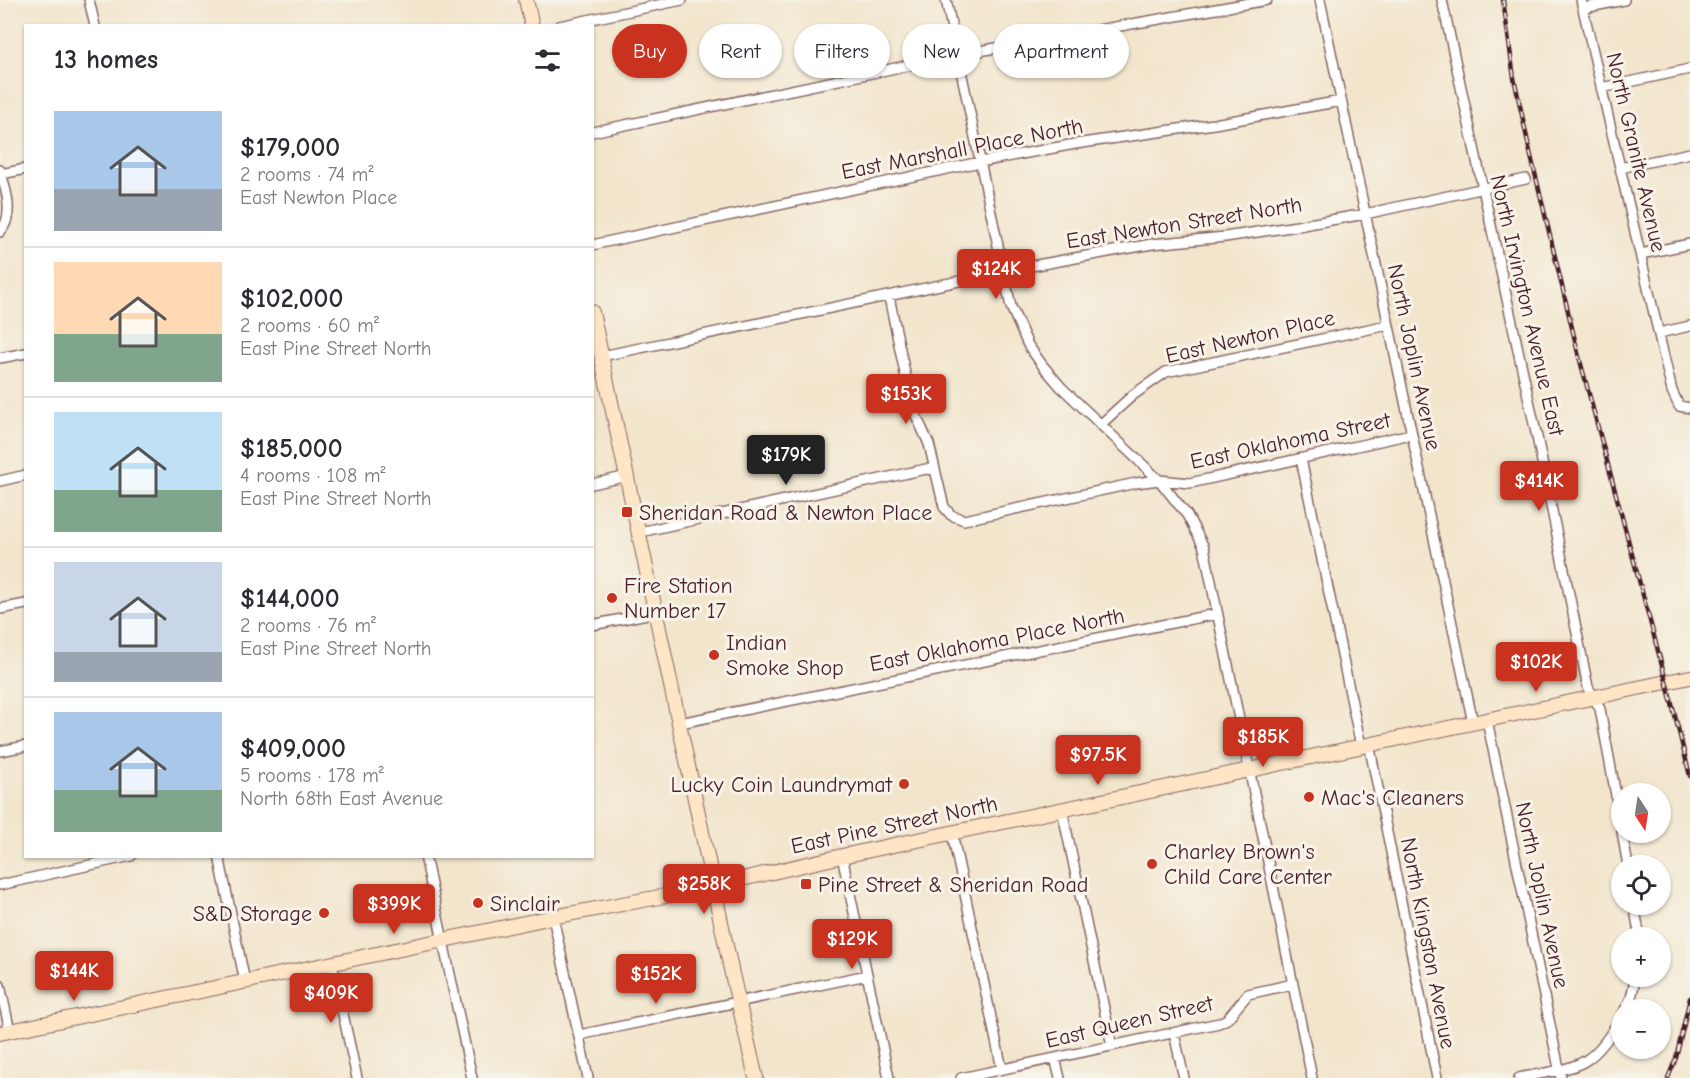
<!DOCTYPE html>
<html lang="en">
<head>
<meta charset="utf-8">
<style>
  body { margin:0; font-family:"Comic Neue",sans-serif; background:#f2f2f3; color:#2b2b33; height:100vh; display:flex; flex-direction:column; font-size:22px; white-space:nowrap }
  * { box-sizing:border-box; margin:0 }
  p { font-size:20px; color:#7c7c81 }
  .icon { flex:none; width:33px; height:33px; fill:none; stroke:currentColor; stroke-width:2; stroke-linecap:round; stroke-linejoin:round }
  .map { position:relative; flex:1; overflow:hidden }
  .sheet { position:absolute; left:24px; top:24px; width:570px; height:834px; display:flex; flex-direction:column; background:#fff; border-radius:0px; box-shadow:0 2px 4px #0004 }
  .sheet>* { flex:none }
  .hud { position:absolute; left:612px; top:24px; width:570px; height:54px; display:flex; gap:12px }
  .needle { width:39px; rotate:168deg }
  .buttons { position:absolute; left:1611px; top:783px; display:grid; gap:12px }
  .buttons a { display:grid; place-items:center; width:60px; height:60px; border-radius:50%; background:#fff; box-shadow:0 2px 4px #0004; font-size:30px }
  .price { position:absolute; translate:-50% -51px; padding:0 14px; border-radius:6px; background:#c8321e; color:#fff; font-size:20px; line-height:39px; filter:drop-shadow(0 2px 3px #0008) }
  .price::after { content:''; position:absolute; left:50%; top:36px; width:18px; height:14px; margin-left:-9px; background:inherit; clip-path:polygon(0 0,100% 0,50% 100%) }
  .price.on { background:#222; color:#fff }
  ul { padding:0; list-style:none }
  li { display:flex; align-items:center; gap:18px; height:150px; padding:0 30px }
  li+li { border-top:2px solid #e1e1e2 }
  li span { display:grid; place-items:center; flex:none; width:168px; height:120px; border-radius:0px; color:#555 }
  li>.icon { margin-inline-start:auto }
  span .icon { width:72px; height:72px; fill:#fffc; stroke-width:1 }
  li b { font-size:26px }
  h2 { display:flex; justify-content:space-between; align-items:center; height:72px; padding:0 30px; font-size:26px }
  .pill { padding:0 21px; border-radius:27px; background:#fff; box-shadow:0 2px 4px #0004; font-size:21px; line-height:54px }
  .pill.on { background:#c8321e; color:#fff }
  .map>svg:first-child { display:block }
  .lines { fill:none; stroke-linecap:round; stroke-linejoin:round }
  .street-casing { stroke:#856463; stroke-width:12 }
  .secondary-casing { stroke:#856463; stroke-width:16 }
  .street { stroke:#fff; stroke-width:9 }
  .secondary { stroke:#fde5c5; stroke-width:14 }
  .rail-casing { stroke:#4a1f2b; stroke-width:4.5 }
  .rail { stroke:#f7f3e8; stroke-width:2; stroke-dasharray:7; stroke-linecap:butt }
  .poi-dot { fill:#c8321e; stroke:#f7f3e8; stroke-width:2 }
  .labels { text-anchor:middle; stroke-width:6; stroke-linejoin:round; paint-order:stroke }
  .street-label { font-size:22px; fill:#4a1f2b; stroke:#f7f3e8 }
  .poi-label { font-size:22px; fill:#4a1f2b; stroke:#f7f3e8; text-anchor:start }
</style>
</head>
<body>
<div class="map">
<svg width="1690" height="1078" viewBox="0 0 1690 1078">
  <rect width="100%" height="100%" fill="#f7f3e8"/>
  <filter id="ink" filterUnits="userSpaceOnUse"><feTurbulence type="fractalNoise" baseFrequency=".0167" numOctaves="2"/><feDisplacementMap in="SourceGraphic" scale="12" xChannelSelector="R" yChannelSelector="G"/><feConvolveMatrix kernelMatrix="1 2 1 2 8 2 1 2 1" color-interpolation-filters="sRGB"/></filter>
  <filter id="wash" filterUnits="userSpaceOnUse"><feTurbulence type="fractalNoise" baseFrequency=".008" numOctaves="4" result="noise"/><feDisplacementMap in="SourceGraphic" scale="24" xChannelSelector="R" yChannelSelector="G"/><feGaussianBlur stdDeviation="1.35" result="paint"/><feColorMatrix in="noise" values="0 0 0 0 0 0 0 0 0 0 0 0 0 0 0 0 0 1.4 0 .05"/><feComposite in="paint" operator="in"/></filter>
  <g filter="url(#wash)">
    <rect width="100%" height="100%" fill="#f2e5cc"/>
  </g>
  <g filter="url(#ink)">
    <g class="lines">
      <g class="street-casing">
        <path id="street" d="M89,0l6,26
          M946,0l65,307 17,38 15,21 18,21 98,93 28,35 17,32 108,531
          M1320,0l153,723
          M1442,0l96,442 50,245 12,22 22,119
          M1581,0l91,391 7,15 11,2
          M1584,8l40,-8
          M559,26l123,-26
          M1601,88l89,-19
          M592,132l365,-77 310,-55
          M1620,168l70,-15
          M0,170c6,19 15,46 0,62
          M1,174l25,-5
          M592,245l388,-83 95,-18 139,-20 127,-23
          M1641,254l49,-10
          M889,297l21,100 4,14 15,33 15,63 7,8 13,5 172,-37 23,-3 31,3 221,-49
          M1659,333l31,-7
          M602,356l424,-89 126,-23 73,-7 72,-11 68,-12 161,-35
          M0,358l26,-5
          M1100,425l33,-30 33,-23 222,-47
          M1301,459l60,287
          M0,481l26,-6
          M592,484l36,-8
          M640,532l286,-63 9,1
          M0,609l26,-5
          M592,625l65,-13
          M1487,720l74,358
          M680,723l536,-109
          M1369,744l68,334
          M0,751l26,-5
          M1062,809l50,237
          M1622,832l6,34
          M952,833l50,236
          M219,856l26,126
          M425,856l47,222
          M842,856l47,222
          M0,885l131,-29
          M1634,904l6,34
          M553,917l35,161
          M332,964l25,114
          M0,985l10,46
          M1625,1010l6,-12 5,-22
          M1174,1033l10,45
          M579,1035l288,-60
          M1055,1058l5,20
          M961,1078l258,-55 8,-4 21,-25 45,-10
          M1519,1078c57,-12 72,-6 103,-63"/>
      </g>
      <g class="secondary-casing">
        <path id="secondary" d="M526,0l6,26
          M592,312l140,662 24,104
          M0,1033l553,-116 133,-25 156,-36 848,-179"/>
      </g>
      <use href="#street" class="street"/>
      <use href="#secondary" class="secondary"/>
      <g class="rail-casing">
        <path id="rail" d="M1503,0l11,78 16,74 48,201 91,339 21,84
          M1668,1078l8,-20 14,-60"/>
      </g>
      <use href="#rail" class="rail"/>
    </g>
  </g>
  <g class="poi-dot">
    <rect x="621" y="506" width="12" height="12" rx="3"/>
    <circle cx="612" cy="598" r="6"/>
    <circle cx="714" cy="655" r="6"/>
    <circle cx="904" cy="784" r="6"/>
    <circle cx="1309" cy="797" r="6"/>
    <circle cx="1152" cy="864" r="6"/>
    <rect x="800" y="878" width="12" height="12" rx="3"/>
    <circle cx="478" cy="903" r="6"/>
    <circle cx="324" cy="913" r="6"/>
  </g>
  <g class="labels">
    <g class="street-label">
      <text transform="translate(962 148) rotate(-11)" y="8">East Marshall Place North</text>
      <text transform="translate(1637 152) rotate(77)" y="8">North Granite Avenue</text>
      <text transform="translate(1184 222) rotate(-9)" y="8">East Newton Street North</text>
      <text transform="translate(1528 305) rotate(77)" y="8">North Irvington Avenue East</text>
      <text transform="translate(1250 336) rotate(-13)" y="8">East Newton Place</text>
      <text transform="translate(1415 357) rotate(78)" y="8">North Joplin Avenue</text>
      <text transform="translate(1290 440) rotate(-12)" y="8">East Oklahoma Street</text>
      <text transform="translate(997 639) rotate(-11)" y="8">East Oklahoma Place North</text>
      <text transform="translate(894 824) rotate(-12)" y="8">East Pine Street North</text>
      <text transform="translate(1543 895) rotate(78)" y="8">North Joplin Avenue</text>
      <text transform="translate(1429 943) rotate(79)" y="8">North Kingston Avenue</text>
      <text transform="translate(1129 1021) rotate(-13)" y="8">East Queen Street</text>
    </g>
    <g class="poi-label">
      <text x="639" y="520">Sheridan Road &amp; Newton Place</text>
      <text x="624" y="593">Fire Station<tspan x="624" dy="25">Number 17</tspan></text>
      <text x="726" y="650">Indian<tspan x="726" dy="25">Smoke Shop</tspan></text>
      <text x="892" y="792" text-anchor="end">Lucky Coin Laundrymat</text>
      <text x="1321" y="805">Mac's Cleaners</text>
      <text x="1164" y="859">Charley Brown's<tspan x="1164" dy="25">Child Care Center</tspan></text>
      <text x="818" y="892">Pine Street &amp; Sheridan Road</text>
      <text x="490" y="911">Sinclair</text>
      <text x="312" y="921" text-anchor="end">S&amp;D Storage</text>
    </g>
  </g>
</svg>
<div class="buttons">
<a><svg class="needle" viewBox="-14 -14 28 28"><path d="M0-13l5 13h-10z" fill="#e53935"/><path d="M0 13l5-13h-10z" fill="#7c7c81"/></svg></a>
<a><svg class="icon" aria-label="locate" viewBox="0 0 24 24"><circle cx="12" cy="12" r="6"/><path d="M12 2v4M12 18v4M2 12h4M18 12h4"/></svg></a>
<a>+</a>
<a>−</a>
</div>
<b class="price" style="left:996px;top:300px">$124K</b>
<b class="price" style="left:906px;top:425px">$153K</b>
<b class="price on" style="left:786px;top:486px">$179K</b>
<b class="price" style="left:1539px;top:512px">$414K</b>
<b class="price" style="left:1536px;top:693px">$102K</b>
<b class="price" style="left:1263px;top:768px">$185K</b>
<b class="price" style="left:1098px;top:786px">$97.5K</b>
<b class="price" style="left:704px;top:915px">$258K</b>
<b class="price" style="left:394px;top:935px">$399K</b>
<b class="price" style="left:852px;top:970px">$129K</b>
<b class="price" style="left:74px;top:1002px">$144K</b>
<b class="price" style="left:656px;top:1005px">$152K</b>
<b class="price" style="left:331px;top:1024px">$409K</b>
<div class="hud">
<a class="pill on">Buy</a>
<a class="pill">Rent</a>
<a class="pill">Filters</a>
<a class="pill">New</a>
<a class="pill">Apartment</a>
</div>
<section class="sheet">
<h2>13 homes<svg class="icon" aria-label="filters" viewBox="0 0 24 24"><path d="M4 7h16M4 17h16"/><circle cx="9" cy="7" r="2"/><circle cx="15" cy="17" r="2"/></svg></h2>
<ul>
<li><span style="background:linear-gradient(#a9c7e8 65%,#9aa5b1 0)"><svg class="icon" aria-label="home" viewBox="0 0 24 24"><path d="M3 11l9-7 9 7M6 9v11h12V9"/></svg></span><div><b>$179,000</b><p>2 rooms · 74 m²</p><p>East Newton Place</p></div></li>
<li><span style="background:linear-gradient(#ffd9b3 60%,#7fa58c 0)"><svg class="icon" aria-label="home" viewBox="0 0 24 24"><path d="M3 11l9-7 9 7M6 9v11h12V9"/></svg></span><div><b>$102,000</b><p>2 rooms · 60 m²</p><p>East Pine Street North</p></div></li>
<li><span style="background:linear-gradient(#bfe0f5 65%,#7fa58c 0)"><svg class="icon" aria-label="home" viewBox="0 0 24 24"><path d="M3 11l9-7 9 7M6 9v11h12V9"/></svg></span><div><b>$185,000</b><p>4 rooms · 108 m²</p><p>East Pine Street North</p></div></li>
<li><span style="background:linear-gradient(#c9d6e8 75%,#9aa5b1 0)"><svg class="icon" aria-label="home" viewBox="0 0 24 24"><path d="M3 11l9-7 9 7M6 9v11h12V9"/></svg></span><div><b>$144,000</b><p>2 rooms · 76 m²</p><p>East Pine Street North</p></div></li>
<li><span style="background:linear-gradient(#a9c7e8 65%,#7fa58c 0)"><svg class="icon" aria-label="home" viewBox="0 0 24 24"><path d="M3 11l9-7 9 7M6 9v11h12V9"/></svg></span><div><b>$409,000</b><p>5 rooms · 178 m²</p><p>North 68th East Avenue</p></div></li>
</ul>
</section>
</div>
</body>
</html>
